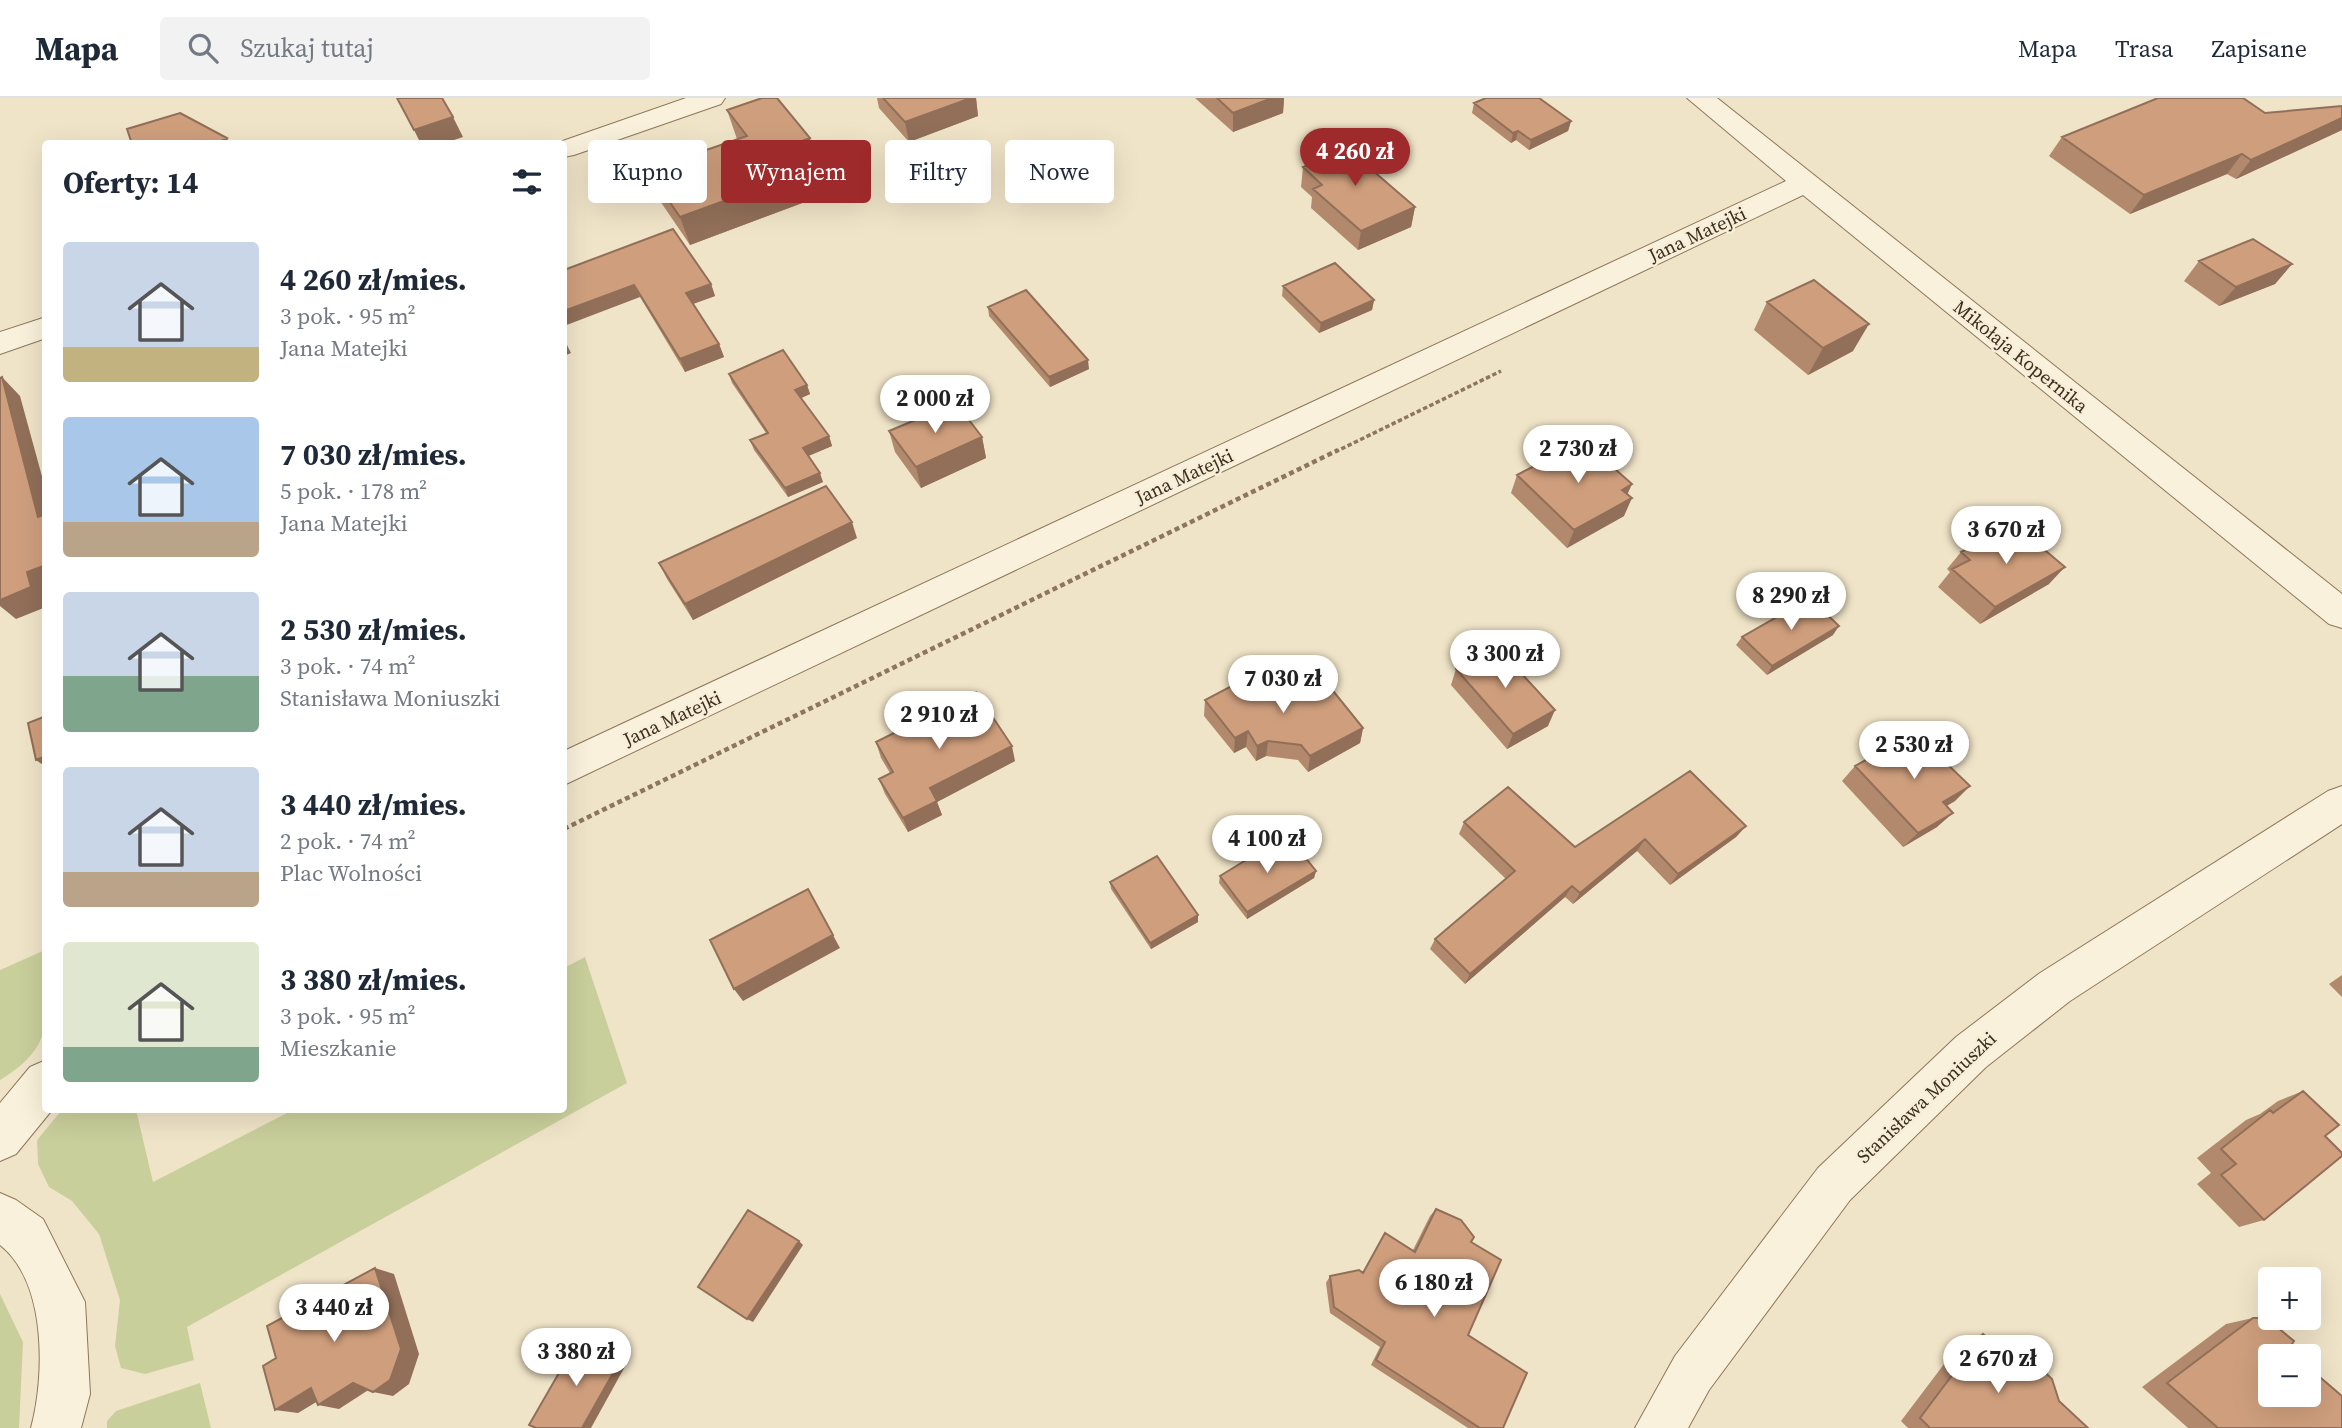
<!DOCTYPE html>
<html lang="pl">
<head>
<meta charset="utf-8">
<style>
  body { margin:0; font-family:"Source Serif 4",serif; background:#f2f2f3; color:#1f2937; height:100vh; display:flex; flex-direction:column; font-size:26px; white-space:nowrap }
  * { box-sizing:border-box; margin:0 }
  p { font-size:23px; color:#747a83 }
  .icon { flex:none; width:38px; height:38px; fill:none; stroke:currentColor; stroke-width:2; stroke-linecap:round; stroke-linejoin:round }
  .map { position:relative; flex:1; overflow:hidden }
  .drawer { position:absolute; left:42px; top:42px; width:525px; height:973px; display:flex; flex-direction:column; background:#fff; border-radius:7px; box-shadow:0 7px 28px #0002 }
  .drawer>* { flex:none }
  .hud { position:absolute; left:588px; top:42px; width:665px; height:63px; display:flex; gap:14px }
  .buttons { position:absolute; left:2258px; top:1169px; display:grid; gap:14px }
  .buttons a { display:grid; place-items:center; width:63px; height:63px; border-radius:7px; background:#fff; box-shadow:0 7px 28px #0002; font-size:35px }
  .price { position:absolute; translate:-50% -60px; padding:0 16px; border-radius:24px; background:#fff; color:#222; font-size:23px; line-height:46px; filter:drop-shadow(0 2px 4px #0008) }
  .price::after { content:''; position:absolute; left:50%; top:42px; width:21px; height:16px; margin-left:-10px; background:inherit; clip-path:polygon(0 0,100% 0,50% 100%) }
  .price.selected { background:#9e2a2b; color:#fff }
  ul { padding:0; list-style:none }
  li { display:flex; align-items:center; gap:21px; height:175px; padding:0 21px }
  li span { display:grid; place-items:center; flex:none; width:196px; height:140px; border-radius:7px; color:#555 }
  li>.icon { margin-inline-start:auto }
  span .icon { width:84px; height:84px; fill:#fffc; stroke-width:1 }
  li b { font-size:30px }
  h2 { display:flex; justify-content:space-between; align-items:center; height:84px; padding:0 21px; font-size:30px }
  .pill { padding:0 24px; border-radius:7px; background:#fff; box-shadow:0 7px 28px #0002; font-size:24px; line-height:63px }
  .pill.selected { background:#9e2a2b; color:#fff }
  header { display:flex; align-items:center; gap:42px; box-sizing:border-box; height:98px; padding:0 35px; background:#fff; border-bottom:2px solid #e0e1e3 }
  header strong { font-size:33px }
  nav { display:flex; gap:38px; margin-inline-start:auto; font-size:24px }
  .search { width:490px; height:63px; background:#f2f2f3; display:flex; align-items:center; gap:18px; box-sizing:border-box; padding:0 24px; border-radius:7px; color:#747a83; font-size:26px }
  .map>svg:first-child { display:block }
  .green { fill:#c9cf9b }
  .lines { fill:none; stroke-linecap:round; stroke-linejoin:round }
  .street-casing { stroke:#8d765c; stroke-width:2 }
  .path-far1 { stroke:#8d765c; stroke-width:3.5; stroke-dasharray:4.5 2.5; stroke-linecap:butt }
  .path { stroke:#8d765c; stroke-width:4.5; stroke-dasharray:5 3.5; stroke-linecap:butt }
  .street { fill:#faf1dc; fill-rule:evenodd }
  .wall { fill:#b2896c }
  .shaded-wall { fill:#916f58 }
  .building { fill:#cf9f7d; stroke:#916f58; stroke-width:2 }
  .labels { text-anchor:middle; stroke-width:5; stroke-linejoin:round; paint-order:stroke }
  .street-label { font-size:19px; fill:#3d2e20; stroke:#f7eed8 }
</style>
</head>
<body>
<header>
<strong>Mapa</strong>
<div class="search"><svg class="icon" aria-label="search" viewBox="0 0 24 24"><circle cx="10" cy="10" r="6"/><path d="M15 15l6 6"/></svg>Szukaj tutaj</div>
<nav><a>Mapa</a><a>Trasa</a><a>Zapisane</a></nav>
</header>
<div class="map">
<svg width="2342" height="1330" viewBox="0 0 2342 1330">
  <rect width="100%" height="100%" fill="#f0e4c8"/>
  <path class="green" d="M45,852c1,62 15,94 -45,130v-110z
    M585,859l42,126 -440,244 7,33 -49,14 -24,-6 -6,-22 5,-46 -21,-66 -27,-33 -23,-14 -11,-23 -1,-24 25,-30h74l17,72 140,-72h271v-142z
    M0,1196l23,48 -4,86h-19z
    M200,1285l11,45h-104v-7l9,-10z"/>
  <g class="lines">
    <g class="street-casing">
      <path id="street" d="M686,0h39l-4,6 -147,51 -10,2v-13h-10z
        M1687,0h30l625,496v34l-13,-4 -526,-429 -1239,590v-34l1222,-570z
        M46,219v21l-46,16v-22z
        M2342,688v38l-272,177 -84,66 -136,133 -141,190 -21,38h-53l40,-72 143,-188 138,-131 84,-64 288,-182z
        M46,962v50h6l-36,44 -16,7v-58l30,-36z
        M0,1095l16,7 27,19 42,83 5,92 -9,34h-50c14,-52 16,-146 -31,-183z"/>
    </g>
    <path class="path-far1" d="M1335,354l166,-81"/>
    <path class="path" d="M564,731l774,-379"/>
    <use href="#street" class="street"/>
  </g>
  <path class="wall" d="M877,0h99l2,18 -69,26 -30,-34z
    M1195,0h89l-1,15 -50,19z
    M1474,5l97,18 -3,10 -39,19 -13,-10 -5,3 -39,-30z
    M2342,8v24l-106,49 -9,-5 -97,40 -81,-58 13,-19 203,-24z
    M727,12l90,56 -20,8 8,28 -115,43 -32,-47 -10,-28 89,-31z
    M1303,69l112,40 -4,20 -53,23 -47,-42 1,-11 -11,-10z
    M2199,163l93,3 -17,20 -56,22 -35,-25z
    M564,172l147,14 4,12 -22,8 26,40 5,13 -39,15 -45,-75z
    M1283,188l91,14 -2,10 -53,23 -37,-37z
    M1767,204l86,49 -45,24 -54,-45z
    M988,209l101,62 -39,18 -61,-71z
    M729,276l78,11 3,9 -9,4 28,38 3,10 -24,10 15,26 -35,15 -34,-47 -4,-10 16,-7 -34,-50z
    M889,333l93,6 4,21 -65,30 -26,-36z
    M1578,354l49,43 -3,21 -57,32 -56,-55 6,-18z
    M857,440l-164,82 -26,-41 -8,-16z
    M1961,454l88,32 -69,40 -42,-37 12,-15 -3,-3z
    M1833,537l-66,40 -31,-30 6,-8z
    M1456,571l92,57 -41,23 -56,-64z
    M1280,595l83,35 -3,15 -52,29 -10,-12 -32,-4 -10,5 -10,-14 -12,6 -30,-37 1,-16z
    M876,644l139,19 -78,41 5,13 -34,17 -23,-38 -6,-15 11,-6 -9,-15z
    M1855,668l100,35 -9,5 -9,21 -34,20 -61,-66z
    M1464,724l111,25 171,-21 -10,11 -66,48 -33,-34 -64,53 -8,-7 -100,87 -35,-35 5,-10 71,-60 -47,-45z
    M1263,760l53,13 -2,7 -67,41 -28,-36 1,-7z
    M1110,784l88,33v7l-47,27 -40,-60z
    M2342,877v22l-13,-13z
    M2303,993l22,45 -61,84 -25,7 -42,-43 14,-11 -14,-15 49,-38 14,-6 18,-13z
    M1436,1111l35,33 -3,93 35,93h-35l-97,-63 9,-18 -50,-34 -4,-30 4,-7 33,-4 22,-39 28,17 17,-34z
    M2253,1220l35,32 54,78h-154l-46,-41 84,-63z
    M1983,1236l30,26 75,68h-180l-7,-7 62,-82z"/>
  <path class="shaded-wall" d="M971,0h5l2,18 -69,26 -4,-20z
    M1272,0h12l-1,15 -50,19v-19z
    M453,19l10,20 -21,7h-21l-7,-14z
    M2342,20v12l-106,49 15,-19z
    M1571,23l-3,10 -39,19 2,-10z
    M1518,33l-2,9 -5,3 2,-10z
    M227,40l3,6h-14z
    M810,40l7,28 -31,12 -8,-28z
    M2242,56l-15,20 -97,40 14,-19z
    M798,76l7,28 -115,43 -10,-28z
    M1415,109l-4,20 -53,23 3,-19z
    M2292,166l-17,20 -56,22 17,-19z
    M711,186l4,12 -25,9 -4,-12z
    M634,187l6,12 -76,29v-15z
    M1374,202l-2,10 -53,23 2,-10z
    M1869,226l-16,27 -45,24 15,-27z
    M565,243l6,12 -7,3v-14z
    M719,246l5,13 -39,15 -5,-13z
    M1088,262l1,9 -39,18 -1,-10z
    M2,279l18,19 26,95v34l-8,-8z
    M807,287l3,9 -11,5 -4,-9z
    M829,338l3,10 -26,11 -3,-9z
    M982,339l4,21 -65,30 -5,-21z
    M820,375l3,9 -35,15 -3,-9z
    M1632,386l-8,18 -2,-12z
    M1632,400l-8,18 -57,32 7,-18z
    M852,424l5,16 -164,82 -8,-16z
    M46,467v42l-30,12 -16,-13v-6l27,-28z
    M2065,469l-16,17 -69,40 15,-17z
    M1839,528l-6,9 -66,40 5,-9z
    M1555,612l-7,16 -41,23 6,-15z
    M1363,630l-3,15 -52,29 2,-16z
    M1248,633l-2,16 -12,6 1,-15z
    M1268,643l-2,15 -10,5 1,-15z
    M1012,648l3,15 -78,41 5,13 -34,17 -5,-14 27,-30z
    M46,658v11l-10,-7z
    M1970,688l-15,15 -27,16 15,-15z
    M1953,715l-16,14 -34,20 15,-14z
    M1746,728l-10,11 -66,48 8,-11z
    M1645,741l-8,12 -64,53 7,-11z
    M1316,773l-2,7 -67,41v-7z
    M1572,788l-7,11 -100,87 5,-10z
    M808,791l32,59 -97,53 -9,-12z
    M1198,817v7l-47,27 -1,-6z
    M799,1143l4,4 -50,77 -6,-3z
    M375,1170l19,6 25,80 -10,30 -16,12 -20,-4z
    M579,1240l49,23 -37,67h-9z
    M353,1285l20,4 -34,22 -21,-4z
    M311,1290l22,4 -35,21 -23,-3z"/>
  <path class="building" d="M397,0h45l11,19 -39,13z
    M762,0h15l33,40 -32,12 20,24 -118,43 -32,-47 99,-34 -20,-26z
    M883,0h88l-66,24z
    M1217,0h55l-39,15z
    M1486,0h53l32,23 -40,19 -13,-9 -5,2 -39,-30z
    M2158,0h85l22,15 77,-7v12l-91,42 -9,-6 -98,41 -82,-58z
    M180,15l47,25 -11,6h-84l-5,-15z
    M1328,34l87,75 -54,24 -48,-42 9,-4 -19,-18 20,-8z
    M673,131l38,55 -25,9 33,51 -39,15 -46,-74 -70,26v-41z
    M2253,141l39,25 -56,23 -37,-26z
    M1335,165l39,37 -53,23 -38,-37z
    M1814,182l55,44 -46,24 -56,-46z
    M1026,192l62,70 -39,17 -61,-70z
    M783,252l24,35 -12,5 34,46 -26,12 17,25 -35,15 -35,-48 18,-7 -39,-59z
    M2,279l36,140 8,-3v51l-19,7 4,15 -31,13v-222z
    M956,305l26,34 -66,30 -27,-36z
    M1572,348l6,6 11,-6 43,38 -10,6 10,8 -58,32 -57,-55z
    M826,388l26,36 -167,82 -26,-41z
    M2015,427l50,42 -70,40 -43,-38 18,-9 -9,-8z
    M1810,500l29,28 -67,40 -30,-29z
    M1497,549l58,63 -42,24 -57,-65z
    M1262,572l18,23 30,5 20,-11 33,41 -53,28 -9,-11 -33,-4 -11,5 -9,-15 -13,7 -30,-38z
    M976,594l36,54 -82,42 7,13 -34,17 -24,-39 14,-7 -17,-30z
    M46,618v40l-10,4 -8,-37z
    M1915,635l55,53 -27,16 10,11 -35,20 -63,-67z
    M1690,673l56,55 -68,48 -33,-35 -65,54 -8,-7 -102,88 -35,-35 80,-68 -51,-49 44,-35 67,60z
    M1292,743l24,30 -69,41 -27,-36 39,-24 4,6z
    M1157,758l41,59 -48,28 -40,-61z
    M808,791l25,46 -99,54 -24,-49z
    M2303,993l36,34 -14,11 17,17v3l-78,64 -43,-45 15,-11 -15,-15 49,-39 3,3z
    M1436,1111l25,11 13,17 -3,5 30,18 -33,75 59,38 -24,55h-23l-104,-68 9,-18 -51,-35 -4,-31 29,-6 4,3 22,-40 30,19z
    M748,1112l51,31 -52,78 -49,-32z
    M375,1170l26,81 -11,31 -17,12 -20,-9 -35,22 -7,-17 -36,22 -12,-44 13,-8 -9,-32z
    M2253,1220h13l28,23 -6,9 7,6h-25v39h38v-28l34,29v32h-124l-51,-45z
    M1983,1236l30,26 21,2 18,17 7,22 29,27h-158l-10,-10z
    M579,1240l42,21 -39,69h-46l-7,-3z"/>
  <g class="labels">
    <g class="street-label">
      <text transform="translate(1697 136) rotate(-25)" y="7">Jana Matejki</text>
      <text transform="translate(2021 258) rotate(39)" y="7">Mikołaja Kopernika</text>
      <text transform="translate(1184 378) rotate(-25)" y="7">Jana Matejki</text>
      <text transform="translate(672 620) rotate(-25)" y="7">Jana Matejki</text>
      <text transform="translate(1926 999) rotate(-43)" y="7">Stanisława Moniuszki</text>
    </g>
  </g>
</svg>
<div class="buttons">
<a>+</a>
<a>−</a>
</div>
<b class="price selected" style="left:1355px;top:90px">4 260 zł</b>
<b class="price" style="left:935px;top:337px">2 000 zł</b>
<b class="price" style="left:1578px;top:387px">2 730 zł</b>
<b class="price" style="left:2006px;top:468px">3 670 zł</b>
<b class="price" style="left:1791px;top:534px">8 290 zł</b>
<b class="price" style="left:1505px;top:592px">3 300 zł</b>
<b class="price" style="left:1283px;top:617px">7 030 zł</b>
<b class="price" style="left:939px;top:653px">2 910 zł</b>
<b class="price" style="left:1914px;top:683px">2 530 zł</b>
<b class="price" style="left:1267px;top:777px">4 100 zł</b>
<b class="price" style="left:1434px;top:1221px">6 180 zł</b>
<b class="price" style="left:334px;top:1246px">3 440 zł</b>
<b class="price" style="left:576px;top:1290px">3 380 zł</b>
<b class="price" style="left:1998px;top:1297px">2 670 zł</b>
<div class="hud">
<a class="pill">Kupno</a>
<a class="pill selected">Wynajem</a>
<a class="pill">Filtry</a>
<a class="pill">Nowe</a>
</div>
<section class="drawer">
<h2>Oferty: 14<svg class="icon" aria-label="filters" viewBox="0 0 24 24"><path d="M4 7h16M4 17h16"/><circle cx="9" cy="7" r="2"/><circle cx="15" cy="17" r="2"/></svg></h2>
<ul>
<li><span style="background:linear-gradient(#c9d6e8 75%,#c2b280 0)"><svg class="icon" aria-label="home" viewBox="0 0 24 24"><path d="M3 11l9-7 9 7M6 9v11h12V9"/></svg></span><div><b>4 260 zł/mies.</b><p>3 pok. · 95 m²</p><p>Jana Matejki</p></div></li>
<li><span style="background:linear-gradient(#a9c7e8 75%,#b9a48a 0)"><svg class="icon" aria-label="home" viewBox="0 0 24 24"><path d="M3 11l9-7 9 7M6 9v11h12V9"/></svg></span><div><b>7 030 zł/mies.</b><p>5 pok. · 178 m²</p><p>Jana Matejki</p></div></li>
<li><span style="background:linear-gradient(#c9d6e8 60%,#7fa58c 0)"><svg class="icon" aria-label="home" viewBox="0 0 24 24"><path d="M3 11l9-7 9 7M6 9v11h12V9"/></svg></span><div><b>2 530 zł/mies.</b><p>3 pok. · 74 m²</p><p>Stanisława Moniuszki</p></div></li>
<li><span style="background:linear-gradient(#c9d6e8 75%,#b9a48a 0)"><svg class="icon" aria-label="home" viewBox="0 0 24 24"><path d="M3 11l9-7 9 7M6 9v11h12V9"/></svg></span><div><b>3 440 zł/mies.</b><p>2 pok. · 74 m²</p><p>Plac Wolności</p></div></li>
<li><span style="background:linear-gradient(#dfe7d0 75%,#7fa58c 0)"><svg class="icon" aria-label="home" viewBox="0 0 24 24"><path d="M3 11l9-7 9 7M6 9v11h12V9"/></svg></span><div><b>3 380 zł/mies.</b><p>3 pok. · 95 m²</p><p>Mieszkanie</p></div></li>
</ul>
</section>
</div>
</body>
</html>
